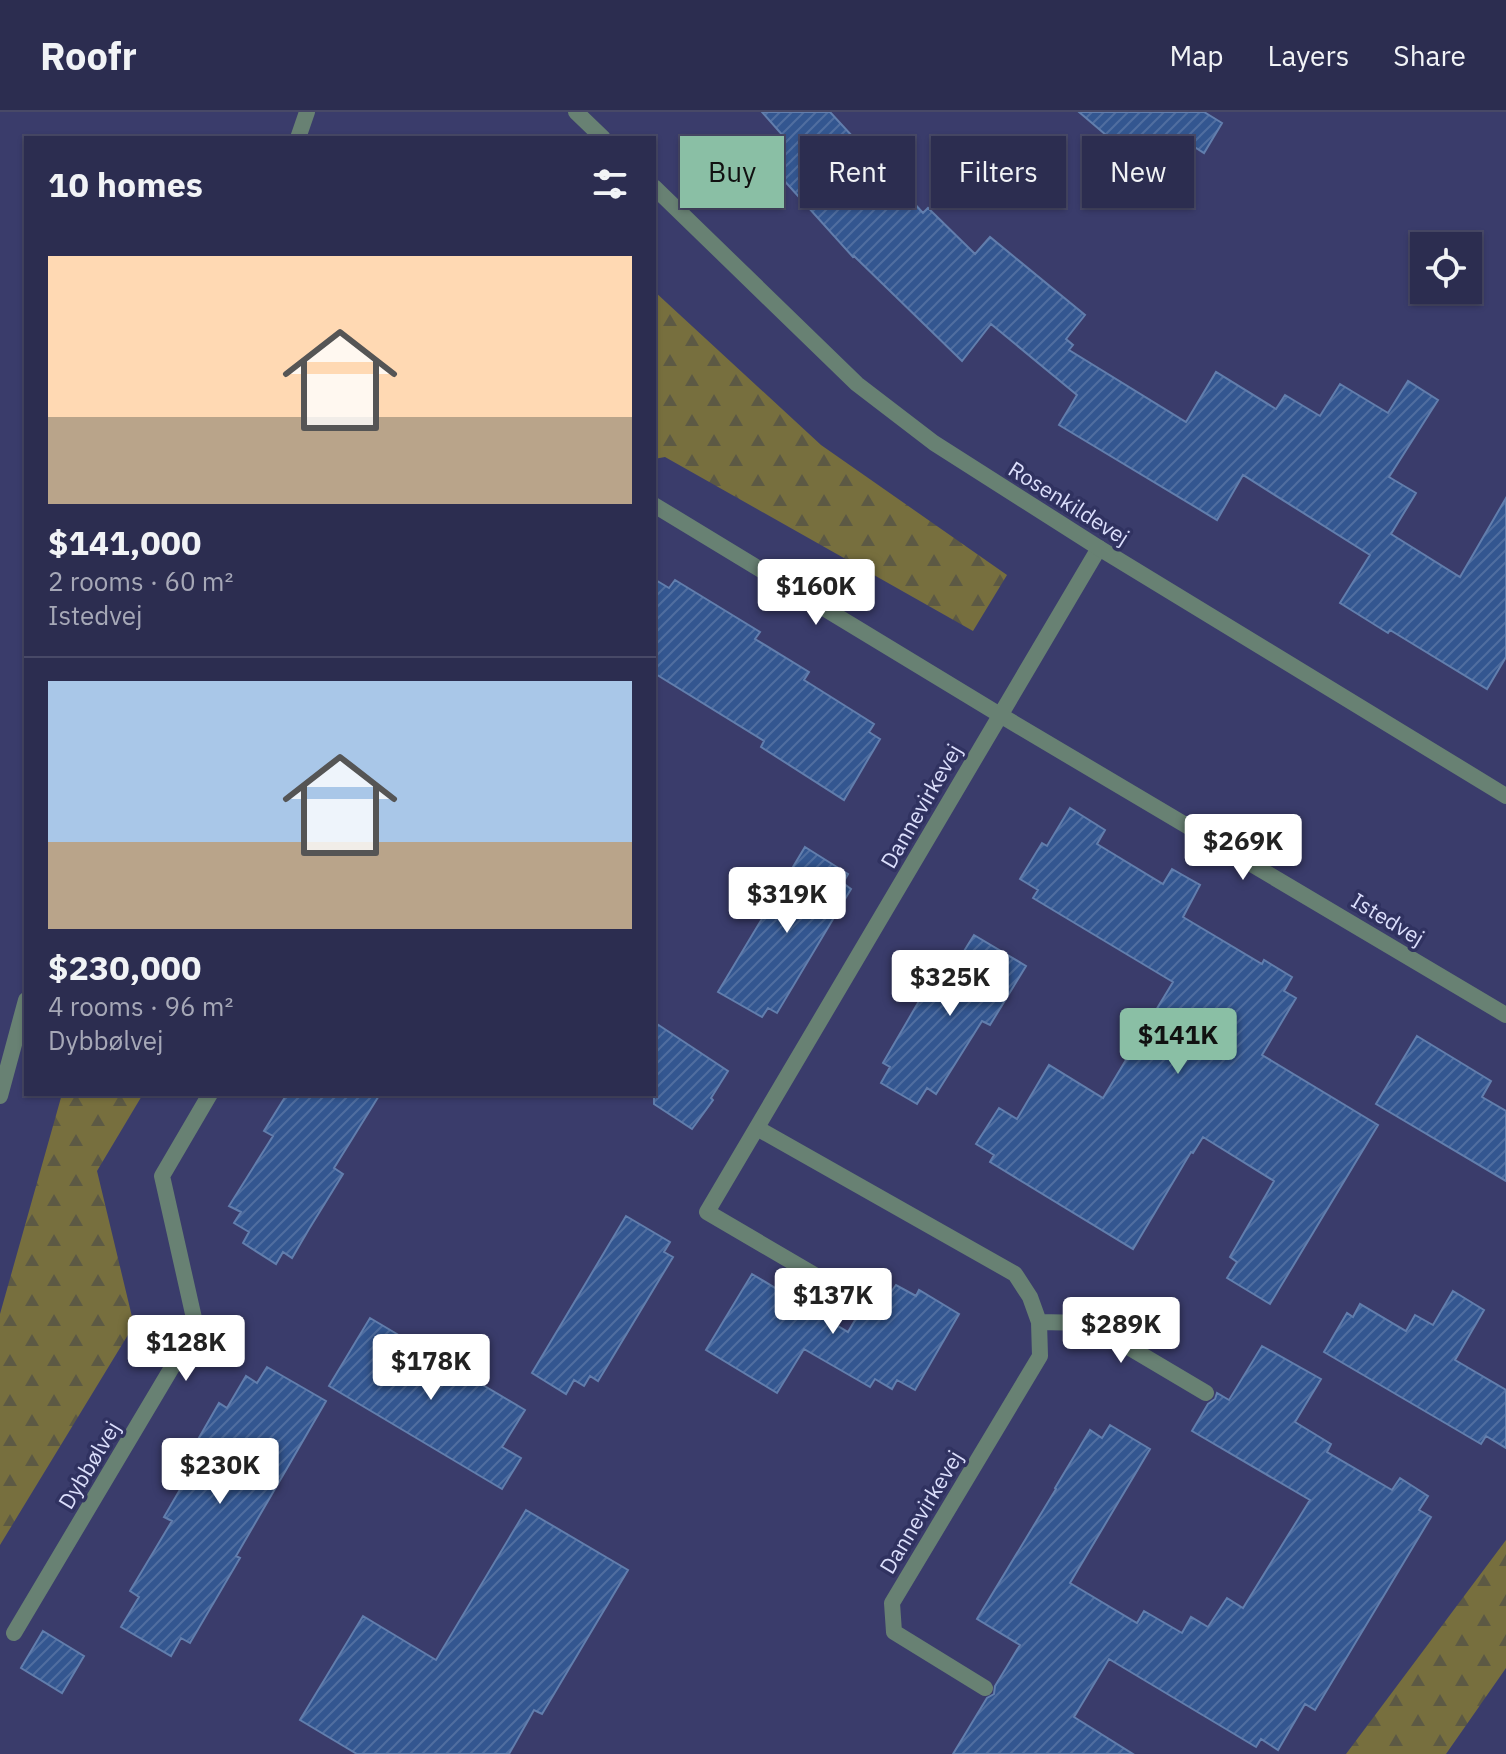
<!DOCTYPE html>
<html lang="en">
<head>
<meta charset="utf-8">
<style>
  body { margin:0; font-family:"IBM Plex Sans",sans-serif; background:#38395a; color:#f1f3f6; height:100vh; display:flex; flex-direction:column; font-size:30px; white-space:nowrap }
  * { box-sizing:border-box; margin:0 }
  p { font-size:26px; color:#a6a8b7 }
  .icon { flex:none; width:44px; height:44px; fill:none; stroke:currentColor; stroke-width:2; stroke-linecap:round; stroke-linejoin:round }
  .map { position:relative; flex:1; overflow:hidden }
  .sheet { position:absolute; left:24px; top:24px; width:632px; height:960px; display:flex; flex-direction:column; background:#2c2d50; border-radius:0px; box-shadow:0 2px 6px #0004,0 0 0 2px #484967 }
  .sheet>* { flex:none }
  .guide { position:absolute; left:680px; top:24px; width:706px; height:72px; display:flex; gap:16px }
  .fabs { position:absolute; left:1410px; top:120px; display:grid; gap:16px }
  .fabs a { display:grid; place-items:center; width:72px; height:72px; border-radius:0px; background:#2c2d50; box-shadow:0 2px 6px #0004,0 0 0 2px #484967; font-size:40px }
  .price { position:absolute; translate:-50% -68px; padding:0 18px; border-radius:8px; background:#fff; color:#222; font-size:26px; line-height:52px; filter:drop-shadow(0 2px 4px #0008) }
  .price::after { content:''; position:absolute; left:50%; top:48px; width:24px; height:18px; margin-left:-12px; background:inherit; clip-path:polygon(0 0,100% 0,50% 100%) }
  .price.active { background:#8abfa5; color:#111 }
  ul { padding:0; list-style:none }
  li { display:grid; align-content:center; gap:16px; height:424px; padding:0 24px }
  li+li { border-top:2px solid #484967 }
  li span { display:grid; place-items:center; height:248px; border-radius:0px; color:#555 }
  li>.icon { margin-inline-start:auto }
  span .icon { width:144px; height:144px; fill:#fffc; stroke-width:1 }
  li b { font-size:34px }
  h2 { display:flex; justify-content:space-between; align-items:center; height:96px; padding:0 24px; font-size:34px }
  .tag { padding:0 28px; border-radius:0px; background:#2c2d50; box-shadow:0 2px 6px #0004,0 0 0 2px #484967; font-size:28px; line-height:72px }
  .tag.active { background:#8abfa5; color:#111 }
  header { display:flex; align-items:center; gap:48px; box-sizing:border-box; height:112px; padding:0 40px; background:#2c2d50; border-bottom:2px solid #484967 }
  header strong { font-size:38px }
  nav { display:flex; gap:44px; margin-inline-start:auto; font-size:28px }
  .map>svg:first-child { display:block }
  .forest { fill:url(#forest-firs) }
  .building { fill:url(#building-hatch); stroke:#627ead; stroke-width:2 }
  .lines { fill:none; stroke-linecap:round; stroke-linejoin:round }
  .minor { stroke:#688173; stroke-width:16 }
  .tertiary { stroke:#688173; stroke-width:16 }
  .labels { text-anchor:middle; stroke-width:7; stroke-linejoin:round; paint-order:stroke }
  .street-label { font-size:22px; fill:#dbdefb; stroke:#303260 }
</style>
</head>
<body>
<header>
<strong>Roofr</strong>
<nav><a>Map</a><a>Layers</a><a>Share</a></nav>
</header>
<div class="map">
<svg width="1506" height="1642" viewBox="0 0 1506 1642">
  <defs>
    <pattern id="forest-firs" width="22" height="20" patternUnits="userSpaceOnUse" patternTransform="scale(2)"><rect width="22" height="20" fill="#776f3e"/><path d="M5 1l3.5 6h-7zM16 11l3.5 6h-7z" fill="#5c5944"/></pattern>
    <pattern id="building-hatch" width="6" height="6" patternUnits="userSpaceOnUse" patternTransform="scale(2)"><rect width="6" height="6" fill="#335690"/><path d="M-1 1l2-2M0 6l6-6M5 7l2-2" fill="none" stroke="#506ea0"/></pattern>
  </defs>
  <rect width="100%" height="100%" fill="#3a3c6b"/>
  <path class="forest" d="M654,179l167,154 186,130 -34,56 -308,-174 -11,2z
    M62,982h81l-46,77 37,154 -134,220v-231z
    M1506,1428v128l-60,86h-100z"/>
  <path class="building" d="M762,0h68l93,101 5,-5 47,46 15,-17 95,78 -19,24 7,6 -4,5 117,72 30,-50 60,37 9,-14 35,21 20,-32 48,29 20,-32 30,19 -49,77 27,16 -25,41 69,43 46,-79v159l-19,32 -97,-59 -2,3 -48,-30 30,-48 -127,-80 -26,45 -158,-95 18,-30 -86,-71 -29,37 -108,-105 -1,1 -90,-100 22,-19z
    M1079,0h125l18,11 -18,30 -22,-14 -29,36z
    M654,467l15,9 6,-8 85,52 -5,7 54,33 -5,8 70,44 -5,8 11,7 -36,61 -83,-53 3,-6 -110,-68z
    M1070,696l35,22 -8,14 66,40 9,-15 28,16 -17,32 79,47 2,-4 28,17 -8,14 12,7 -34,57 116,70 -108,179 -43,-26 10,-16 -7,-5 44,-76 -71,-44 -10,16 -2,-1 -58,97 -143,-87 4,-7 -18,-11 23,-36 18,11 32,-54 54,33 70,-116 -140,-84 5,-8 -18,-11 22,-36 5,3z
    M805,735l43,27 -5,9 8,6 -74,124 -9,-5 -6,9 -44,-25z
    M974,823l52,31 -36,59 -8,-4 -46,73 -9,-6 -10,16 -36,-21 9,-16 -7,-4 57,-98 11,7z
    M654,910l74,49 -17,27 2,2 -21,29 -38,-25z
    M1417,924l74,45 -9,16 24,14v70l-130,-77z
    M287,982h93l-46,74 9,6 -34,55 -17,29 -9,-6 -7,12 -33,-21 6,-11 -15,-9 7,-11 -12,-6 44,-70 -9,-5z
    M626,1104l44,26 -6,10 9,5 -75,124 -8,-5 -6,10 -10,-6 -8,14 -34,-21z
    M752,1162l96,58 29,-49 14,9 5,-7 20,11 3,-6 40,24 -44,76 -18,-10 -5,9 -17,-10 -5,8 -66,-38 -27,44 -71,-43z
    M1453,1179l31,19 -29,50 51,30v58l-20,-12 -5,8 -157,-92 23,-39 6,4 7,-13 46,27 9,-16 18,10z
    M370,1206l155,92 -23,37 19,11 -19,31 -173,-103z
    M1262,1234l59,33 -26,43 36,22 -4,8 65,38 8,-12 28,18 -9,14 12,7 -116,193 -10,-6 -27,46 -17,-11 -5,8 -147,-88 -35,58 59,37h-180l34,-56 7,-4 1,-8 25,-41 -43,-26 79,-130 -1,-1 35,-58 12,8 8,-13 40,24 -80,134 67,40 7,-12 38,22 9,-16 17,10 19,-29 16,10 67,-108 -118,-69 16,-27 7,-5 2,-6 12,7z
    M267,1255l59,34 -90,155 4,2 -50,85 -9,-5 -10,18 -50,-29 18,-30 -9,-6 42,-70 -8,-4 32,-55 -8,-5 31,-54 8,5 19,-32 11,7z
    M526,1398l102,60 -86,144 -8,-4 -25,44h-152l-57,-34 63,-104 73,44z
    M43,1519l41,25 -22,37 -41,-25z"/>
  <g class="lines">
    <path class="minor" d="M654,393l346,210 506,300
      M757,1016l258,146 15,23 9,25 1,34 -148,247 2,29 91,56
      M847,1182l-140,-82 392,-664
      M1039,1210l49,1 118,70
      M14,1521l182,-306 -34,-151 48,-82"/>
    <path class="tertiary" d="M576,0l27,26
      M298,26l9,-26
      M654,75l203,197 77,59 165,105 407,248
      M0,984l26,-96"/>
  </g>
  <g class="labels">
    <g class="street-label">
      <text transform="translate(1069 391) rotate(32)" y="8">Rosenkildevej</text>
      <text transform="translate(921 694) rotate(-60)" y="8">Dannevirkevej</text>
      <text transform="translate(1388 807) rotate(31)" y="8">Istedvej</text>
      <text transform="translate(89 1353) rotate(-59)" y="8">Dybbølvej</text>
      <text transform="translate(921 1400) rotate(-59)" y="8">Dannevirkevej</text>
    </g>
  </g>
</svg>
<div class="fabs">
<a><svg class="icon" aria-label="locate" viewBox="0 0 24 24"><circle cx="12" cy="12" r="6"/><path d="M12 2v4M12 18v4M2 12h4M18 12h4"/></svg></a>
</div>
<b class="price" style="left:816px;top:515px">$160K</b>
<b class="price" style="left:1243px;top:770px">$269K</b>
<b class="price" style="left:787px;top:823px">$319K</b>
<b class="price" style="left:950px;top:906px">$325K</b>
<b class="price active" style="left:1178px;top:964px">$141K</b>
<b class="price" style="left:833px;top:1224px">$137K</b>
<b class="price" style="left:1121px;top:1253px">$289K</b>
<b class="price" style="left:186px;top:1271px">$128K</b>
<b class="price" style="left:431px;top:1290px">$178K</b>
<b class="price" style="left:220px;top:1394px">$230K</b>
<div class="guide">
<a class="tag active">Buy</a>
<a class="tag">Rent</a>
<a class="tag">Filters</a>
<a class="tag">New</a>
</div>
<section class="sheet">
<h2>10 homes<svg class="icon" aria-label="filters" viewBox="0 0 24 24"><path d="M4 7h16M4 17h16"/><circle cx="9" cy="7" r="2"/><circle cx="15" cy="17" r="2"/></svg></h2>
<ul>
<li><span style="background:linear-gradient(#ffd9b3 65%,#b9a48a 0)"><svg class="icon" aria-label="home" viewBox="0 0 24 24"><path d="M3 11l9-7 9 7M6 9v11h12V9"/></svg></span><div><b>$141,000</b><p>2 rooms · 60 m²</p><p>Istedvej</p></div></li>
<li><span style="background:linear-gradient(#a9c7e8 65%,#b9a48a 0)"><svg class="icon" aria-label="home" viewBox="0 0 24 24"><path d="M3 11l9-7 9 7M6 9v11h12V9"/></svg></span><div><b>$230,000</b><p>4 rooms · 96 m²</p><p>Dybbølvej</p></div></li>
</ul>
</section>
</div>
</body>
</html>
